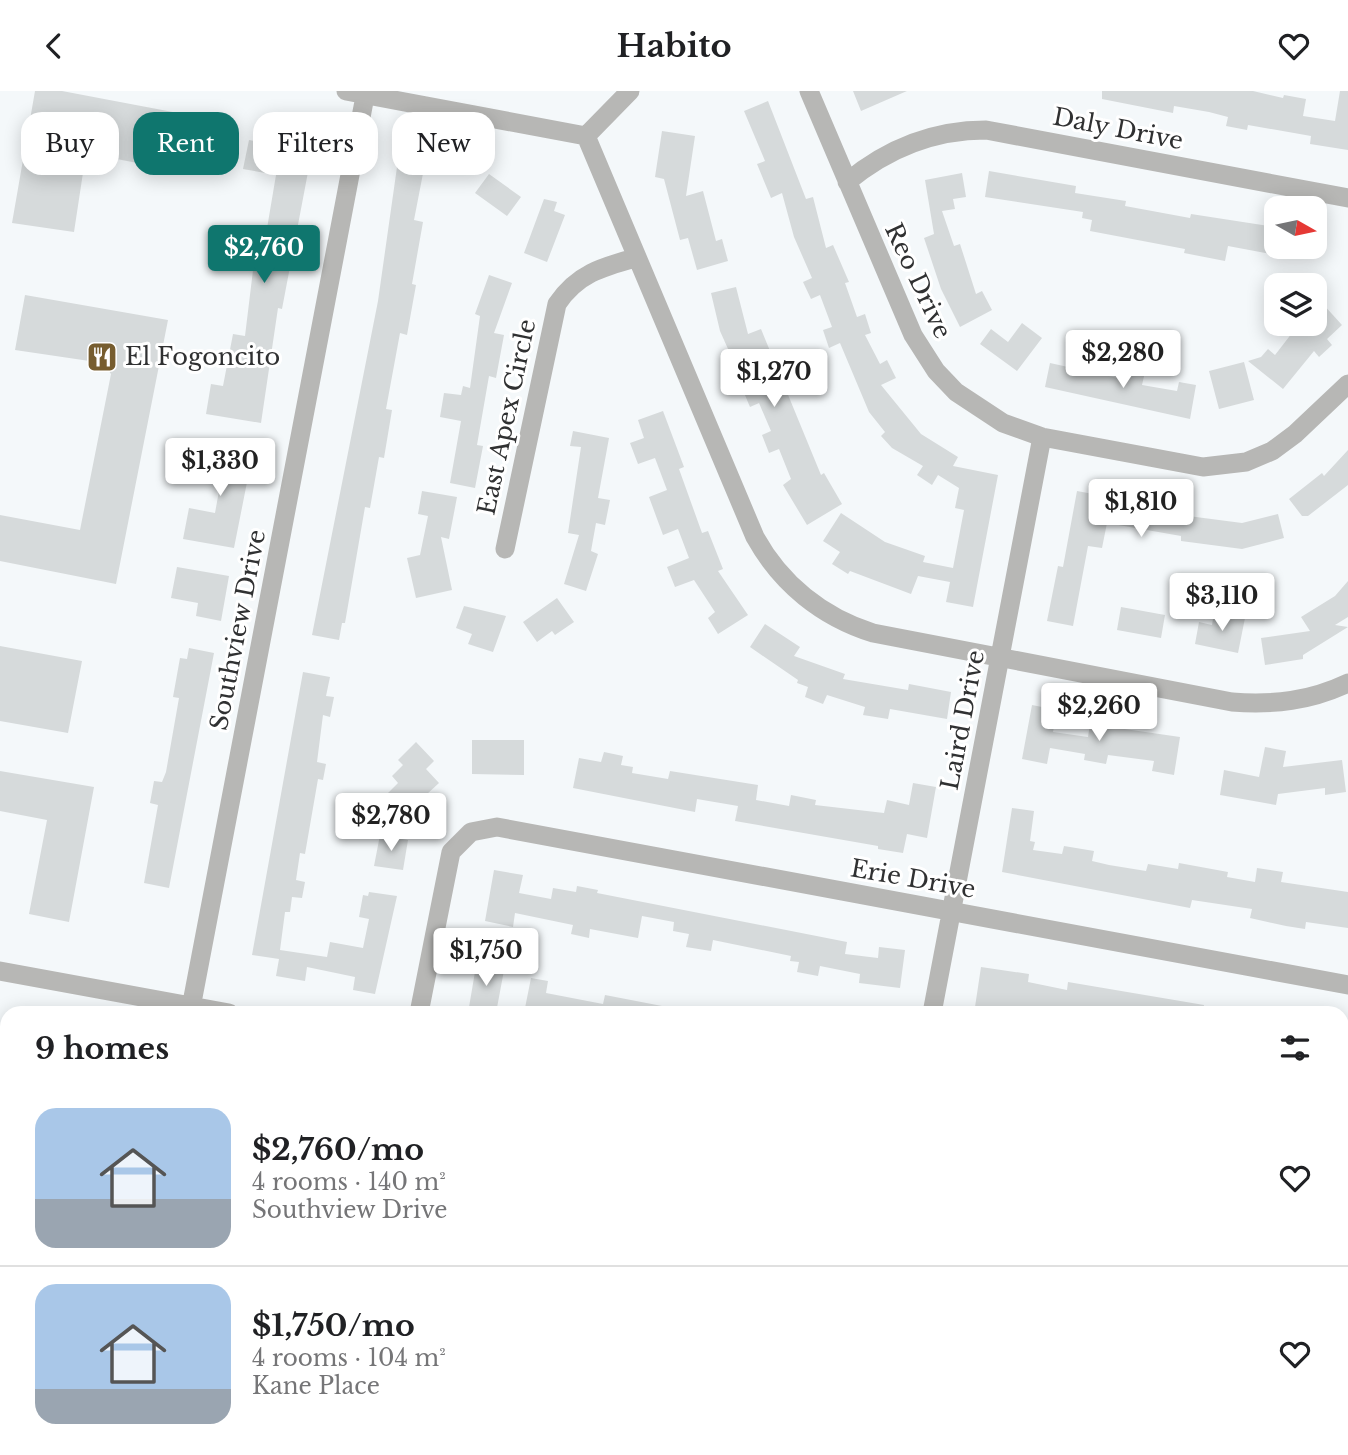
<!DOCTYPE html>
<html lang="en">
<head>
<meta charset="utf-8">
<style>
  body { margin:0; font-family:"Libre Baskerville",serif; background:#f2f2f2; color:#202124; height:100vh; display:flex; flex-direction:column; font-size:26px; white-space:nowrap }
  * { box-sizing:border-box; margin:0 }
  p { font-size:23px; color:#757577 }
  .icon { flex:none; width:38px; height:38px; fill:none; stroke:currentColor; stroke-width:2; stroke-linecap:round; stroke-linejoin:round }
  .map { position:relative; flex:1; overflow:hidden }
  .panel { position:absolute; left:0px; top:915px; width:1349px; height:450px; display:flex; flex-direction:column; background:#fff; border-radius:21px 21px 0 0; box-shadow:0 4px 18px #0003 }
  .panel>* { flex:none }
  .top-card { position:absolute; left:21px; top:21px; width:700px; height:63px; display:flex; gap:14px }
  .needle { width:46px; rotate:99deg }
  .controls { position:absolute; left:1264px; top:105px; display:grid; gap:14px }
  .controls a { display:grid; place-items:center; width:63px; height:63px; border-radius:14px; background:#fff; box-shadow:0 4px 18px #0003; font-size:35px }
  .price { position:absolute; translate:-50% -60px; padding:0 16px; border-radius:7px; background:#fff; color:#222; font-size:23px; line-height:46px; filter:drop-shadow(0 2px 4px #0008) }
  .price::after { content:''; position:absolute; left:50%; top:42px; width:21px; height:16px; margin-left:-10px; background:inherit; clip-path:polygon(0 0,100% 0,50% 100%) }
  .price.active { background:#0f766e; color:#fff }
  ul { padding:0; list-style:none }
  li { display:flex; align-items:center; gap:21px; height:175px; padding:0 35px }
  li+li { border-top:2px solid #e0e0e0 }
  li span { display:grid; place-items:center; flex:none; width:196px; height:140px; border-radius:21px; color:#555 }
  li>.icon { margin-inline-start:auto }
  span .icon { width:84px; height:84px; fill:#fffc; stroke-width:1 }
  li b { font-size:30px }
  h2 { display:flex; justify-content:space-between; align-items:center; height:84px; padding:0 35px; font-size:30px }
  .tag { padding:0 24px; border-radius:21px; background:#fff; box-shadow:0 4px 18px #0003; font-size:24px; line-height:63px }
  .tag.active { background:#0f766e; color:#fff }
  header { display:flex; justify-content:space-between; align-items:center; height:91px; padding:0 35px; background:#fff; font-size:32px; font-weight:700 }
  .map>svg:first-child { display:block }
  .building { fill:#d6dadb }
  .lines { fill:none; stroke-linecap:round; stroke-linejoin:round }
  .street { stroke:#b7b7b5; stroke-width:19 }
  .labels { text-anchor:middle; stroke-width:6; stroke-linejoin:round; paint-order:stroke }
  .street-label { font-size:24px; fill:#303132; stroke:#fff }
  .poi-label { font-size:24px; fill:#303132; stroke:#fff; text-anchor:start }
</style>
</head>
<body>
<header><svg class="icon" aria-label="back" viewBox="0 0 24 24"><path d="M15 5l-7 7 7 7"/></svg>Habito<svg class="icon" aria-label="heart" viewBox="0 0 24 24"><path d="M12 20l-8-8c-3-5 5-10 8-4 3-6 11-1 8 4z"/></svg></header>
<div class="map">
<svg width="1348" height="1364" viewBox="0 0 1348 1364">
  <rect width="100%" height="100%" fill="#f4f8fa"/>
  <path class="building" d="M35,0h27l116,22 -10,56 -82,-16 -12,79 -62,-9z
    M853,0h54l-46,20z
    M1102,0h151l30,7 1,-3 22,4 -3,17 32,5 5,-30h8v59l-38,-6 1,-8 -63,-11 -1,5 -21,-4 2,-9 -19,-5 -35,-6 -1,7 -71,-14z
    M768,10l38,98 7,-2 13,51 7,-3 16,37 -4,1 12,34 8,-3 6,19 -6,2 15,29 7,-4 9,18 -15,7 40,49 37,23 -5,9 45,9 -25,132 -27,-5 4,-20 -32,-6 -7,18 -61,-23 -2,3 -16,-10 8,-12 -17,-11 18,-28 44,29 40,14 -2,6 30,6 11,-58 -9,-2 4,-20 -21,-13 -6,10 -15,-10 6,-9 -31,-18 -11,-12 4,-4 -16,-20 -29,-69 -11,5 -6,-18 9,-3 -12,-32 -9,4 -8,-17 9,-4 -18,-41 -12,-44 -11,5 -14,-34 8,-3 -21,-50z
    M662,40l33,5 -9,60 17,-5 13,50 6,-2 6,22 -31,9 -9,-32 -8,2 -16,-61 -9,-2z
    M249,49l63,11 -30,158 -4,-1 -17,115 -55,-9 5,-30 12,2 10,-52 12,2 9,-74 7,2 15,-89 -33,-6z
    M399,62l27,5 -12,62 9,2 -11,62 4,1 -9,50 -7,-2 -14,76 6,1 -8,48 -5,-1 -9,51 -5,-1 -20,116h-3l-3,17 -27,-5 66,-334z
    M989,80l87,15 -1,7 51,8 -1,5 65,12 1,-4 85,13v28l-48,-9 -3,15 -41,-8 1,-4 -95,-18 2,-11 -10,-2 1,-6 -98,-15z
    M962,82l4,24 -13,2 2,10 -13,2 12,35 6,-2 16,50 6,-3 10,19 -32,17 -19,-38 -17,-51 10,-4 -9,-54z
    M489,83l32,23 -14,19 -32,-23z
    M544,108l13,3 -3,9 11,4 -18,47 -23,-9z
    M489,184l23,8 -18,50 10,2 -8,43 -7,-2 -12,69 6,1 -8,42 -25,-5 11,-62 -21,-4 4,-24 17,2 2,-9 7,2 10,-72 -5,-2z
    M736,196l12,47 13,-5 60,146 3,-2 18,31 -35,21 -24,-40 8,-6 -12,-30 -10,4 -7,-18 9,-4 -12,-28 -9,4 -8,-19 3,-1 -25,-56 -9,-38z
    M25,204l143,25 -52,264 -116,-23v-46l80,15 31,-156 -8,-11 -88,-13z
    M1322,212l20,22 -15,14 5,6 -13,12 -5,-6 -31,38 -35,-28 13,-4 7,-8 7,6 24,-31h15v-14z
    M1022,232l20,15 -25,33 -37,-27 11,-15 17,13z
    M1244,271l10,38 -35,9 -10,-38z
    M1050,272l77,17 2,-11 16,3 -3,13 35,6 2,-9 17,3 -6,34 -145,-32z
    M663,320l21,56 -5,2 23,64 6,-2 15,38 -5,2 30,44 -30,19 -10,-16 7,-6 -21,-32 -19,7 -8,-20 22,-9 -11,-29 -15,6 -14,-38 18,-7 -12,-32 -17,6 -8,-21 14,-5 -6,-18z
    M573,340l36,7 -11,60 12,2 -5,25 -9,-2 -5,28 7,3 -12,37 -22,-7 15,-49 -11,-2 13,-86 -11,-1z
    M199,356l53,10 -18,91 -51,-9 6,-31 26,5 6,-33 -27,-5z
    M1348,359v35l-40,31h-6l-13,-17 33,-26 2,3z
    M422,400l35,6 -8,42 -8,-2 11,53 -36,8 -9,-40 13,-3 8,-39 -10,-2z
    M1077,400l97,18 -1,5 69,9 36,-9 6,24 -42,11 -61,-8v-5l-74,-13 -5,25 -14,-2 -15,80 -26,-5 11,-55 5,1z
    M177,476l52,9 -8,45 -25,-5 2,-13 -27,-5z
    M1348,490v36l-13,8 13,2 -45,28v4l-38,6 -4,-27 49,-7 -9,-14 34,-21z
    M557,507l17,24 -19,13 -3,-4 -15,11 -14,-20z
    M464,515l42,10 -13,36 -25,-8 4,-10 -16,-6z
    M1121,516l44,8 -4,23 -44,-8z
    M1214,521l31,6 -7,35 -43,-9 4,-22 13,3z
    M765,533l35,23 -6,9 51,18 -2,5 65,11 1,-6 42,8 -4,27 -57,-10 -2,10 -25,-4 2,-8 -38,-12 -4,9 -18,-7 3,-10 -11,-4 1,-3 -48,-33z
    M0,555l82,15 -14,72 -68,-12z
    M189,557l25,5 -45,235 -25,-5 14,-78 -8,-2 4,-22 8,1 4,-10 13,-74 -6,-1 7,-39 7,1z
    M303,581l27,5 -4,19 8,1 -4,20 -7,-2 -6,47 9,2 -3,16 -5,-1 -13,75 -5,-1 -4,27 9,2 -3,16 -10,-1 -2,15h-5l-5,38 47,7 3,-15 33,6 6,-29 -10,-2 4,-22 5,1 1,-4 28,4 -22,98 -22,-4 2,-13 -48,-10 -2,14 -29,-5 3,-17 -27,-4z
    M1032,614l25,5 -4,22 35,5 2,-13 90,13 -6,38 -22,-4 2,-10 -46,-6 -2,9 -22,-4 1,-6 -35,-6 -3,16 -25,-5z
    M472,649h52v35l-52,-1z
    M416,651l18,19 -8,8 13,14 -38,35 -18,-20 15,-15 -6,-7 11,-11 -5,-5z
    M1265,656l21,4 -3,16 59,-7 4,32 -21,3v-7l-47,6 -2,11 -56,-10 4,-25 35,7z
    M604,661l19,4 -2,9 12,2 -1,6 36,6 2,-8 88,14 -2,15 33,6 2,-11 25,5 -1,5 69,8 3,-13 22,5 4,-22 23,4 -9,51 -20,-4 -4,19 -25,-4v-3l-143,-25 3,-15 -41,-7 -2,13 -122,-24 6,-30 22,4z
    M0,680l94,16 -25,135 -40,-8 18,-94 -47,-9z
    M1012,717l22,3 -4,30 5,1 -2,8 29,4 2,-8 30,5 -2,10 17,4 37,6 2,-7 30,5 1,-6 49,9 -1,5 28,5 2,-14 26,4 -2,10 67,10v36l-42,-6 -1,7 -19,-3 -36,-8 2,-9 -60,-9 -2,8 -188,-36z
    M380,744l28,5 -5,30 -29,-4z
    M494,779l29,5 -4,18 32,6 2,-11 23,4 1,-6 21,4 -1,3 250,49 -2,12 33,4 1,-11 26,3 -5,38 -41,-5 1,-9 -40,-8 -2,10 -21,-4 2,-10 -9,-1 1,-5 -78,-16 -2,11 -25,-4 3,-13 -16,-3 1,-9 -32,-6 -4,22 -48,-9 -1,9 -18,-4 2,-9 -58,-12 -2,14 -28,-6z
    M477,869l28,5 -9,48h-28z
    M981,876l48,7 -1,8 39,8 1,-8 136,23 -1,8h-105l-15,-3 -1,3h-62l-45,-6z
    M531,887l17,3 -2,12 57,11 2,-9 57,11 -1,7h-137z"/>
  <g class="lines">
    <path class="street" d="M346,0l240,45
      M809,0l104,244 23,36 20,21 47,31 39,14 161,30 43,-5 26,-11 23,-17 53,-50
      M586,45l169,401c26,47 67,80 118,96l359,69c42,3 78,-1 116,-19
      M586,45l44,-45
      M847,91c41,-34 86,-52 139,-52l362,68
      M505,458l52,-245c20,-30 45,-37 78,-46
      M0,880l229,42
      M190,922l176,-922
      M419,922l32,-161 20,-20 26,-5 851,158
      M932,922l110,-576
      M1342,1133l6,1
      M1342,1354l6,1"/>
  </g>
  <defs>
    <g id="restaurant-square" transform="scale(1.575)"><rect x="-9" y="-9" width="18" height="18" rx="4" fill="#775d2f" stroke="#fff"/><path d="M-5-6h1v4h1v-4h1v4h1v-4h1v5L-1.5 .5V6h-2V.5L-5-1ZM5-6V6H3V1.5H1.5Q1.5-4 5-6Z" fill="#fff"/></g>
  </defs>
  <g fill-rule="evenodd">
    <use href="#restaurant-square" x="102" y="266"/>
  </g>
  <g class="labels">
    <g class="street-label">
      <text transform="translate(1118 38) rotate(11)" y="8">Daly Drive</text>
      <text transform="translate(918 190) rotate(65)" y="8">Reo Drive</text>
      <text transform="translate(507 326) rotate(-78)" y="8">East Apex Circle</text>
      <text transform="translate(238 539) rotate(-79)" y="8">Southview Drive</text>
      <text transform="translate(963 629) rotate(-79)" y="8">Laird Drive</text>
      <text transform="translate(913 788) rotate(10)" y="8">Erie Drive</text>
    </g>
    <g class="poi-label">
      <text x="125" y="274">El Fogoncito</text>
    </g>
  </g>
</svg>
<div class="controls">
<a><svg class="needle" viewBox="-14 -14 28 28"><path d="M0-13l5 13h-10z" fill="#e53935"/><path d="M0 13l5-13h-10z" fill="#757577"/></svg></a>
<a><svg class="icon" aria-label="layers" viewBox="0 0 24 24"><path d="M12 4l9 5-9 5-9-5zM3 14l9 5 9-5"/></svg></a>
</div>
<b class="price active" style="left:264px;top:194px">$2,760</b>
<b class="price" style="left:1123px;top:299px">$2,280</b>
<b class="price" style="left:774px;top:318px">$1,270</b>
<b class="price" style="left:220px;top:407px">$1,330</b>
<b class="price" style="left:1141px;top:448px">$1,810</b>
<b class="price" style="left:1222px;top:542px">$3,110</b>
<b class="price" style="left:1099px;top:652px">$2,260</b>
<b class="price" style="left:391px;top:762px">$2,780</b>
<b class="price" style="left:486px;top:897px">$1,750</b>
<div class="top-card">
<a class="tag">Buy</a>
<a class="tag active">Rent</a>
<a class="tag">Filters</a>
<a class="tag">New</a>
</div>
<section class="panel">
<h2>9 homes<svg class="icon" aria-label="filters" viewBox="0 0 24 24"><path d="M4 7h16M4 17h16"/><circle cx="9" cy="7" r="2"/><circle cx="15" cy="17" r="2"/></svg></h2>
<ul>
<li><span style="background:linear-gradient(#a9c7e8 65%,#9aa5b1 0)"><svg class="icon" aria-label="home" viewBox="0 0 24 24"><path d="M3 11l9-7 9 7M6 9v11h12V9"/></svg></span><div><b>$2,760/mo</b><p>4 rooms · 140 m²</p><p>Southview Drive</p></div><svg class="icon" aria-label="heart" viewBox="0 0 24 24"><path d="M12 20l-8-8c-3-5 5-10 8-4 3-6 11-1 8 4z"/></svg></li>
<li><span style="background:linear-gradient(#a9c7e8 75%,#9aa5b1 0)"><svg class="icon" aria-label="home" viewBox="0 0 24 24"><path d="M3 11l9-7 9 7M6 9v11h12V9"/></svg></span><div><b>$1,750/mo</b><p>4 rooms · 104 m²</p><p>Kane Place</p></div><svg class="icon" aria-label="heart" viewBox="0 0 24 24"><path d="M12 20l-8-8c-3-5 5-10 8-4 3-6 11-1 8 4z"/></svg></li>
</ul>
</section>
</div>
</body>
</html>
